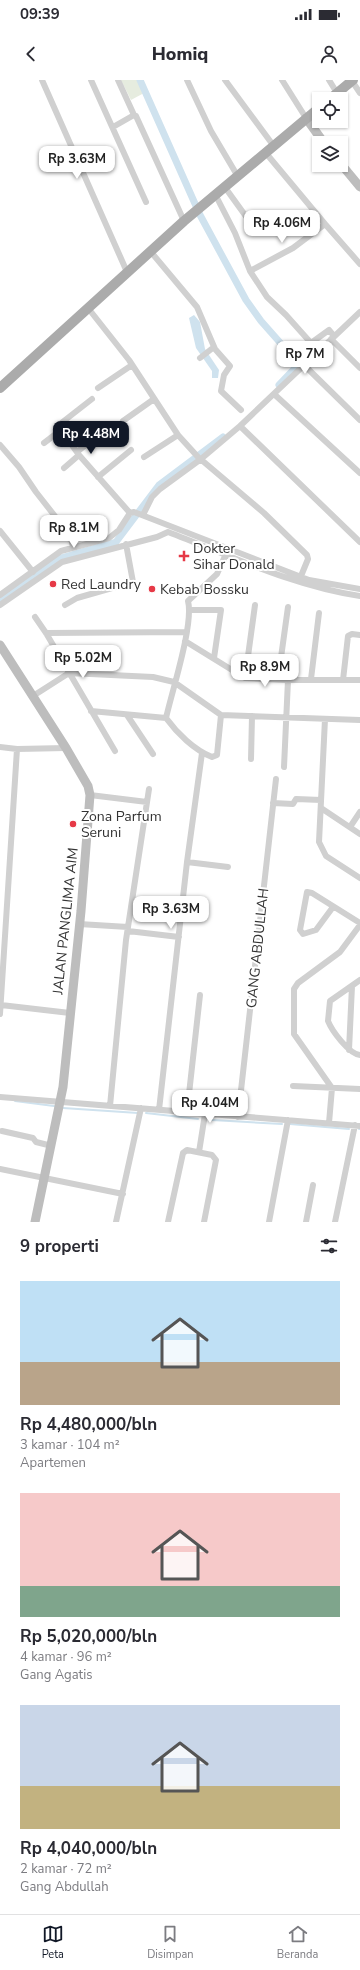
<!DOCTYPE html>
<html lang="id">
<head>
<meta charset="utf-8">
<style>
  body { margin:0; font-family:"Nunito Sans",sans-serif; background:#f2f2f3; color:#2b2b33; height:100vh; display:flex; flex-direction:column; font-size:15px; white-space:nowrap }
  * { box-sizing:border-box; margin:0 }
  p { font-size:13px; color:#7c7c81 }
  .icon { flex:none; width:22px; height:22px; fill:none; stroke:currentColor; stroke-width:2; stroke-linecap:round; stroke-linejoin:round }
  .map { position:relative; height:1142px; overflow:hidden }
  .side { display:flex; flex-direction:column; background:#fff; flex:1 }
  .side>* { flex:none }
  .tools { position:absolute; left:312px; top:12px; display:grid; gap:8px }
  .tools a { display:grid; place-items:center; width:36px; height:36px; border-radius:0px; background:#fff; box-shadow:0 1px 3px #0004; font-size:20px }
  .price { position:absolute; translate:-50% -34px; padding:0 9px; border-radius:8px; background:#fff; color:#222; font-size:13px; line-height:26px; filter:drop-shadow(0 1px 2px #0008) }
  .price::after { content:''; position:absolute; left:50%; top:24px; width:12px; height:9px; margin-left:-6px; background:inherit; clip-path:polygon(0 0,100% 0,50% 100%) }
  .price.active { background:#111827; color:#fff }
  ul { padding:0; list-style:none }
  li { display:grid; align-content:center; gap:8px; height:212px; padding:0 20px }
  li span { display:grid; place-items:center; height:124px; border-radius:0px; color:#555 }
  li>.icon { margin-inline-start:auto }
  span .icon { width:72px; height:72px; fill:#fffc; stroke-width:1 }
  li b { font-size:17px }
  h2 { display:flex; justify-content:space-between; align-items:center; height:48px; padding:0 20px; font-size:17px }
  .status { display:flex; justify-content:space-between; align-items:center; height:28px; padding:0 20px; background:#fff; direction:ltr }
  .status svg { height:11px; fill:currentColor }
  header { display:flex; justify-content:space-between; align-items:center; height:52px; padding:0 20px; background:#fff; font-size:18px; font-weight:800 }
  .tab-bar { display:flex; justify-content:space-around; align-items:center; height:56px; border-top:1px solid #e1e1e2; background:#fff; font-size:11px; color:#7c7c81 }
  .tab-bar a { display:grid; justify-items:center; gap:2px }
  .tab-bar .active { color:#111827 }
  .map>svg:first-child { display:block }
  .green { fill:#e6ecdf }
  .water { fill:#cfe2ee }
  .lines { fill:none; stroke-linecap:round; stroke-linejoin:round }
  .stream { stroke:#cfe2ee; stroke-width:2 }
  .canal { stroke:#cfe2ee; stroke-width:7 }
  .street { stroke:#d0d0d0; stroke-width:6 }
  .secondary { stroke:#bdbdbd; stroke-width:9 }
  .primary { stroke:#ababab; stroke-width:10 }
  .poi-dot { fill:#e63946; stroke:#fff; stroke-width:1.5 }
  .labels { text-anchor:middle; stroke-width:4; stroke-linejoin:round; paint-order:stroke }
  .poi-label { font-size:14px; fill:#333; stroke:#fff; text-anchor:start }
  .street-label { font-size:14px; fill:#333; stroke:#fff }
</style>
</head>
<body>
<div class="status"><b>09:39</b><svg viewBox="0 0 49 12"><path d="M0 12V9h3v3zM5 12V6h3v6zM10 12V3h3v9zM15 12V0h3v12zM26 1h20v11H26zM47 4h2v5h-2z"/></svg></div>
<header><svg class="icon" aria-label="back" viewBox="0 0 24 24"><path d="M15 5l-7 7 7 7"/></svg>Homiq<svg class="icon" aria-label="person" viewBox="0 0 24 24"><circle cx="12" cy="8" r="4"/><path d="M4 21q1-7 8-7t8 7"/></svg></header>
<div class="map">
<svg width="360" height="1142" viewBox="0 0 360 1142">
  <rect width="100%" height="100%" fill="#fff"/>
  <path class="green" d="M121,0h17l6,13 -13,7z"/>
  <path class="water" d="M194,235l6,7 5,27 14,21 -1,8h-6v-7l-16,-23 -7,-30z"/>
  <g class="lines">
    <path class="stream" d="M15,1021l39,5
      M63,1028l75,5
      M146,1033l52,6
      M212,1040l70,4
      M290,1044l59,5
      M359,1049h1"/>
    <path class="canal" d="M140,0l60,135 46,85 15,21 38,43 -20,21
      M2,520l59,-42 55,-16 43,-57 64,-48"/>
    <path class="street" d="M42,0l85,192
      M91,0l55,122
      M118,0l16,35
      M187,0l24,51 26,44
      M225,0l48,65
      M282,0l24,38
      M329,0l8,13
      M352,1l8,12
      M113,47l21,-12 2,1 48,105
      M224,106l26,36 8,6
      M215,114l20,39 15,38 17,26 19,18 25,28 18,-13 5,6
      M325,144l35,40
      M151,172l46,55 18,42 15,17 -6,9 -3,16 20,19
      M250,191l43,-23 32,-24 -60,-72
      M88,228l41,52 49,75 20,22 66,56 43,42 1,4 -7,17
      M331,259l29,29
      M200,278l14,-11
      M303,284l57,56
      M98,308l34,-23
      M274,314l86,79
      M92,319l-32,25 -1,3 20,28 51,58
      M123,341l31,-22
      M240,346l120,116
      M44,363l17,-13
      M0,365l19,22 17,25 29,37 6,9 2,9
      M77,372l34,-27
      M144,377l34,-22
      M64,388l15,-13
      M98,397l33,-27
      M143,435l9,-18 8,-8 41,-30 39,-33 120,-114
      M0,451l33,41
      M0,515l61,-44 48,-13 10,-8 11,-17 4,-1 175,68 51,9
      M0,525l62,-43 95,-25 11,-5c63,24 125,54 192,64
      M65,525l12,-7 56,-16 -7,-38
      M190,530h31l-7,48
      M35,537l11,16 69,118
      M46,553l140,-1
      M185,561l60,37 43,2h72
      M245,598l10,-73
      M278,599l10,-72
      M311,599l8,-66
      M343,600l5,-44 4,-2 8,1
      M33,616l36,-23 84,4 21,5 47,33 139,5
      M91,631l75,7c11,15 28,32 46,39l5,-2 4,-40
      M127,635l26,39
      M166,638c6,-27 28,-94 22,-117l29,-27 9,-20
      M325,639l-6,123 7,14 34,22
      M0,667l17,2 49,-1
      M251,679l1,-43
      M284,687l4,-87
      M90,715l57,7
      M273,723l20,1 3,-5 25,1
      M321,728l39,26
      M350,747l10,-15
      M187,782l41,5
      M333,827l-17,23 -13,4 -3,-4 7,-38 5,1 48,30
      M79,844l49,3
      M128,851l51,6
      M360,900l-30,21 -2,20c4,10 21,33 32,34
      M1,925l69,8
      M0,934l17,-265
      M349,970l3,-64
      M293,1006l67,3
      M0,1017l360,29
      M110,1026l16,-166 23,-151
      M159,1030l28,-248 15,-109
      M187,1032l13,-117
      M238,1037l38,-338
      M329,1043l3,-35 -38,-54v-45l4,-6 42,-31 20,-27
      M2,1051l31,7 3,4 16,4
      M199,1072l6,-38
      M0,1089l123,25
      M116,1142l25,-114
      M168,1142l15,-69 4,-3 25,5 4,5 -12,62
      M269,1142l19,-102
      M306,1142l7,-37
      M335,1142l20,-97"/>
    <path class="secondary" d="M306,38l18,25
      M341,84l19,23
      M0,565l66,103 22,38 2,9 -9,116 -18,176 -28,135"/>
    <path class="primary" d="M330,19l23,-19
      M0,308l184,-167 135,-113"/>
  </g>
  <g class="poi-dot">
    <path d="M182 470h4v4h4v4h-4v4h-4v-4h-4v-4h4z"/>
    <circle cx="53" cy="504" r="4"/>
    <circle cx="152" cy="509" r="4"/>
    <circle cx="73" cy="744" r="4"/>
  </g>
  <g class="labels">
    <g class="poi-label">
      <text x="193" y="473">Dokter<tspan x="193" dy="16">Sihar Donald</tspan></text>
      <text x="61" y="509">Red Laundry</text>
      <text x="160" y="514">Kebab Bossku</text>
      <text x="81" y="741">Zona Parfum<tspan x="81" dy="16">Seruni</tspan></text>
    </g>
    <g class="street-label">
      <text transform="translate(65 841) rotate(-84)" y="5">JALAN PANGLIMA AIM</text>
      <text transform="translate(257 868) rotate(-84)" y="5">GANG ABDULLAH</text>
    </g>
  </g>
</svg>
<div class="tools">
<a><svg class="icon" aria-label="locate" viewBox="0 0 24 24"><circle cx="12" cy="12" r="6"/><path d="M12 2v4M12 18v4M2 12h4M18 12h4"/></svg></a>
<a><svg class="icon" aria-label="layers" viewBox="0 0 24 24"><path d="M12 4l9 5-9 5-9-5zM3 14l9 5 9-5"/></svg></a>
</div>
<b class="price" style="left:77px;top:100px">Rp 3.63M</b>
<b class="price" style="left:282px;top:164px">Rp 4.06M</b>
<b class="price" style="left:305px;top:295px">Rp 7M</b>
<b class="price active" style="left:91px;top:375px">Rp 4.48M</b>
<b class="price" style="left:74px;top:469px">Rp 8.1M</b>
<b class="price" style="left:83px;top:599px">Rp 5.02M</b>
<b class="price" style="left:265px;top:608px">Rp 8.9M</b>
<b class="price" style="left:171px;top:850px">Rp 3.63M</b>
<b class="price" style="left:210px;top:1044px">Rp 4.04M</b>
</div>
<section class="side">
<h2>9 properti<svg class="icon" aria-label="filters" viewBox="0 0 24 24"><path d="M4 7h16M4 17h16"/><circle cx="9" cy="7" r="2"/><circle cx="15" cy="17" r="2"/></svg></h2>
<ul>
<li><span style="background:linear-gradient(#bfe0f5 65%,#b9a48a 0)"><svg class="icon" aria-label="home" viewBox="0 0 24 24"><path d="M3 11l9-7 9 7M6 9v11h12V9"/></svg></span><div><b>Rp 4,480,000/bln</b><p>3 kamar · 104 m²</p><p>Apartemen</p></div></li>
<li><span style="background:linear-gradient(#f6c9c9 75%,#7fa58c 0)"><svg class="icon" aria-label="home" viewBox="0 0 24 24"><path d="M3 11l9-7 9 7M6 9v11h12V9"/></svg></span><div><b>Rp 5,020,000/bln</b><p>4 kamar · 96 m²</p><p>Gang Agatis</p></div></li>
<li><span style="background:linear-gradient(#c9d6e8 65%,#c2b280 0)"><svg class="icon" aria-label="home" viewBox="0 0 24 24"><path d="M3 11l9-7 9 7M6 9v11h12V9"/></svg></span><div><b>Rp 4,040,000/bln</b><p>2 kamar · 72 m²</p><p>Gang Abdullah</p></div></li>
</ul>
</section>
<nav class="tab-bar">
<a class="active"><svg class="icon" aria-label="map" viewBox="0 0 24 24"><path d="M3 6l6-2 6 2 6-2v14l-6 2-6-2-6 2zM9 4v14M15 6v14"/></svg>Peta</a>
<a><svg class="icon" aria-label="saved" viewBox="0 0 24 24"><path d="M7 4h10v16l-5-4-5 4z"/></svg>Disimpan</a>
<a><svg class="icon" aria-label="home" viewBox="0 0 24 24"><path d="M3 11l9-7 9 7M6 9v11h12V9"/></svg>Beranda</a>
</nav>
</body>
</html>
